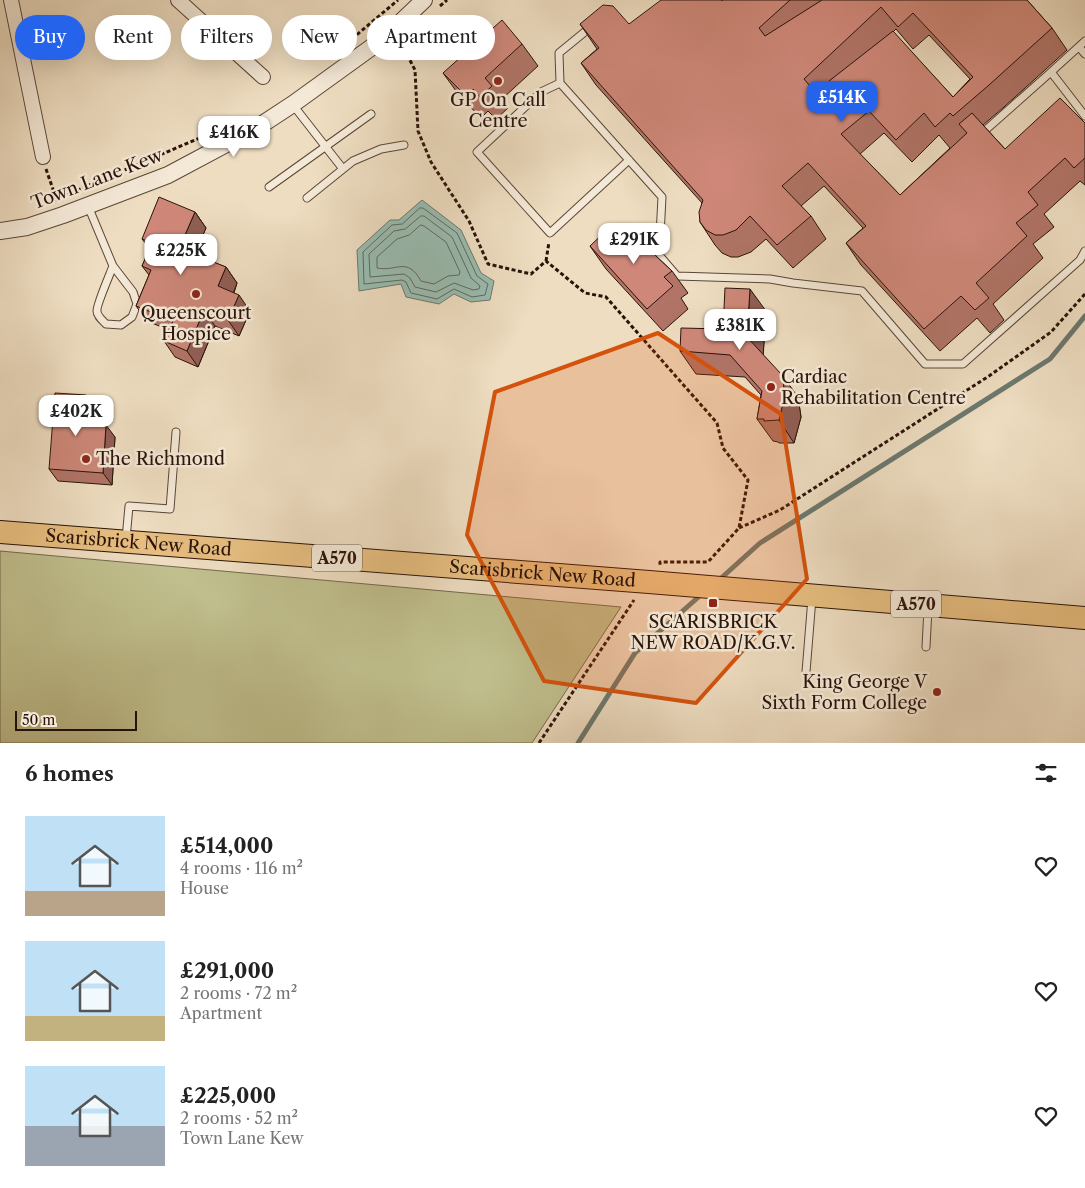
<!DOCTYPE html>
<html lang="en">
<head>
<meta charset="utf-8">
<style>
  body { margin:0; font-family:"Libre Caslon Text",serif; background:#f2f2f2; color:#222; height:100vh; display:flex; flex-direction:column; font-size:19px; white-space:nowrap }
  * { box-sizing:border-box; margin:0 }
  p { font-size:16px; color:#767676 }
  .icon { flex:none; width:28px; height:28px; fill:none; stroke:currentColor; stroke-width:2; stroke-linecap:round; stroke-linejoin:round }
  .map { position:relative; height:743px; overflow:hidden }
  .sheet { display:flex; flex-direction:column; background:#fff; flex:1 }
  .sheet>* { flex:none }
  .top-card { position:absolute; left:15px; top:15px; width:500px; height:45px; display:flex; gap:10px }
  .scale { position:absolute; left:15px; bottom:12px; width:122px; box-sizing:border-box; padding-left:5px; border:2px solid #291309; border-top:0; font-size:14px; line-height:18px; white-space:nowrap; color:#291309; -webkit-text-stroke:4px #f4e9d7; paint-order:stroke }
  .price { position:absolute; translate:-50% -42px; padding:0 11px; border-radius:10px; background:#fff; color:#222; font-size:16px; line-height:32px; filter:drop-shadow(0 1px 2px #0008) }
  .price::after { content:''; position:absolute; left:50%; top:30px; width:15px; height:11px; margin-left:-8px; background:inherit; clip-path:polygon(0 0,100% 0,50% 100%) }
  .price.current { background:#2563eb; color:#fff }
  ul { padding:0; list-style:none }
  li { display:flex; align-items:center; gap:15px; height:125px; padding:0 25px }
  li span { display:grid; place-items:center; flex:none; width:140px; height:100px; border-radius:0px; color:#555 }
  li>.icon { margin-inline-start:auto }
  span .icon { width:60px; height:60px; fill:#fffc; stroke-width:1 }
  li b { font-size:21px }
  h2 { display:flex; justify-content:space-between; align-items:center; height:60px; padding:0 25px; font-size:21px }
  .tag { padding:0 18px; border-radius:22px; background:#fff; box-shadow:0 5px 20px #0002; font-size:18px; line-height:45px }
  .tag.current { background:#2563eb; color:#fff }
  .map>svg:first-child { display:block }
  .green { fill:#c0bf8d; stroke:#74694b }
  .water { fill:#99bcb1; stroke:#6c786e }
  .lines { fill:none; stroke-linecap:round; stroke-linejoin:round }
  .shore { stroke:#61685d; stroke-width:1 }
  .stream { stroke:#6c786e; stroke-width:5 }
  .service-casing { stroke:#5a4637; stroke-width:9 }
  .minor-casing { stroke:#5a4637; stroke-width:16 }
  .tertiary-casing { stroke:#5a4637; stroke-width:18 }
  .trunk-casing { stroke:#291309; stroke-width:24 }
  .path { stroke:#291309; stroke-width:3; stroke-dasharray:4 2.5; stroke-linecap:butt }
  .service { stroke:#f4e9d7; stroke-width:7 }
  .minor { stroke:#f4e9d7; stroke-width:14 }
  .tertiary { stroke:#f4e9d7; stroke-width:16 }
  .trunk { stroke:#e7be80; stroke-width:22 }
  .wall { fill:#b17467; stroke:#291309; fill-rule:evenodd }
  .shaded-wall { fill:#905e54; stroke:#291309 }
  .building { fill:#ce8778; stroke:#291309; fill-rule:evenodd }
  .marked { fill:#d5520c; fill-opacity:0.2; stroke:#d5520c; stroke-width:4; stroke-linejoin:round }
  .poi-dot { fill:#8f2418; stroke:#f4e9d7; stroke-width:2 }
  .labels { text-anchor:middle; stroke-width:5; stroke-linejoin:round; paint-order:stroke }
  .shield { fill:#f4e9d7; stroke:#665347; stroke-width:1 }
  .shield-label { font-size:16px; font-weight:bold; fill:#291309 }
  .poi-label { font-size:18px; fill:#291309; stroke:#f4e9d7 }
  .street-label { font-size:18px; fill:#291309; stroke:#f4e9d7 }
</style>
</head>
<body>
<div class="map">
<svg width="1085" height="743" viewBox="0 0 1085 743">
  <rect width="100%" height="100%" fill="#eeddc1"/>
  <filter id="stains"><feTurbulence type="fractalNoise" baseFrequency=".004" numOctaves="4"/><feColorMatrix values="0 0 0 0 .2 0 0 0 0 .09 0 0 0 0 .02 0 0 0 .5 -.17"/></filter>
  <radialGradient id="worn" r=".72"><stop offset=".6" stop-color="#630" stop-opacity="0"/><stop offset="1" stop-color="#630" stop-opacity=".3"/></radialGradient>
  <path class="green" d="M0,551l621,56 -89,136h-532z"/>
  <path class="water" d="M422,200l39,30 20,43 13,8 -4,19 -19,2 -17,-8 -15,10 -33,-7 -5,-13 -42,7 -2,-41 33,-30h9z"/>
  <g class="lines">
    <path class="shore" d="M420,208h3l34,25 20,43 11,8 -3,11 -13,2 -18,-8 -17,10 -26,-6 -5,-11 -4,-2 -38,4 -1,-32 29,-27 10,-1z
      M421,216h3l28,21 19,41 9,8 -1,3 -6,1 -19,-7 -18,9 -21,-5 -5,-9 -6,-4 -34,3 -1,-23 25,-23 11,-2z
      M421,225l3,1 22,16 14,30 -1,3 -11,1 -14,8 -13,-3c-14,-25 -24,-9 -44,-13v-11l20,-18 12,-4z"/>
    <path class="stream" d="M719,580l41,-37 290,-184 35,-43
      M578,743l57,-90 68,-60"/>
    <g class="service-casing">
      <path id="service" d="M592,26l-33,27 1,30 102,114 -3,58 18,21 93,3 23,4 69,8 63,73h38l117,-104 5,-9
        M1085,41l-34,31 34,44
        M1079,47l6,7
        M560,83l-19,9 -64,60 73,81 79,-73
        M293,105l50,64
        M980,135l71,-63
        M269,187l102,-73
        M307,198l46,-37 28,-12 23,-4
        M88,206l25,60 20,26 4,12 -5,13 -11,8 -15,-1c-4,-4 -9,-8 -9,-13 -1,-5 13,-37 16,-45
        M126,539l3,-33 41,3 6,-77
        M926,647l2,-39
        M806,672l6,-74"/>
    </g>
    <g class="minor-casing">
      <path id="minor" d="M11,0l32,157
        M178,0l85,77"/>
    </g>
    <g class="tertiary-casing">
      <path id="tertiary" d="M0,231l27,-4 36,-12 105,-40 90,-48 35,-23 90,-65 41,-39"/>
    </g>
    <g class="trunk-casing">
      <g id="trunk">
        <path id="s1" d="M0,532l649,50 436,36"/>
      </g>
    </g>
    <path class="path" d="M440,6l7,-6
      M347,43l51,-43
      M401,43l14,27 3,61 13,31 38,59 19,43 43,10 15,-13 39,32 21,4 111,126 6,25 25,32 -9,48 -31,34h-48v3
      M46,169l11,32
      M59,198l143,-61
      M546,261l3,-19
      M739,528l41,-18 209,-134 62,-44 34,-38
      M539,743l95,-143"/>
    <use href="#service" class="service"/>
    <use href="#minor" class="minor"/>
    <use href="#tertiary" class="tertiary"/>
    <use href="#trunk" class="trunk"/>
  </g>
  <path class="wall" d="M723,0h304l25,28 15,22 -63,57 -21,18 22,24 80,-26v62l-5,-4 -36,33 10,13 -21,17 10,14 -50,46 11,16 -14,13 -13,-15 -37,33 -79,-86 -15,-22 17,-15 -39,-42 -23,20 10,10 15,23 -33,29 -27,-29 -15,13 -13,5h-7l-9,-4 -7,-8 -15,-23 2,-19 -106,-118 -15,-22 16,-14 -17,-25h49zM896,29l17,20 16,-14 41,44 -17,18 -60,-65zM884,133l28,29 27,-27 11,13 -50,47 -40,-41z
    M522,44l16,22 -36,33 6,9 -12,11 -8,-8 -7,7 -22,-23 -16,-22z
    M195,212l11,16 -9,20 11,5 7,10 11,4 11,16 -3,10 16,18 -11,25 -24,-10 -17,41 -23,-10 -11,-16 5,-11 -22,-9 -11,-15 13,-31 -7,-9 8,-17 -8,-10z
    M613,237l44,20 15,14 16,22 -7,5 7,11 -25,22 -57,-62 -16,-23z
    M766,311l-3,44 35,42 3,20 -7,26h-15l-1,-1 -5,-1 -16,-22 4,-24 -16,-18 -49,-3 -16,-23 43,-22z
    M95,408l-1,9 21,20 -3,48 -54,-4 -9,-12z"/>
  <path class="shaded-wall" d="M195,212l11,16 -13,30 -11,-16z
    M208,253l11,16 -13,-10z
    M226,267l11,16 -7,19 -12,-16z
    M750,289l16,22 -3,48 -16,-22z
    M239,295l11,16 -11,25 -11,-16z
    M204,310l11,16 -17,41 -11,-16z
    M782,375l16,22 3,20 -7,26 -15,-23z
    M86,395l9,13 -2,21 -8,-12z
    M96,417l8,12 -9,-5z
    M106,425l9,12 -3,48 -9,-12z"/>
  <path class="building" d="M661,0h61v1l1,-1h67l-31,28 6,8 57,-36h205l25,28 -63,57 -36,31 -3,-3 -15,14 -11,-14 -28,27 -27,-29 -28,23 59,61 67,-62 -8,-9 13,-11 33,36 55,-51 25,25v35l-11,10 -9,-10 -37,34 10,13 -22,18 11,13 -51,47 13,15 -14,12 -14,-14 -37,33 -78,-86 20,-17 -58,-63 -26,23 29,30 -34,29 -27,-29 -14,14 -13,5h-8l-9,-5 -6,-8 -1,-10 4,-12 -122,-137 18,-15 -19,-24 23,-19 10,1 16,18zM881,7l17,20 15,-14 60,64 -20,20 -60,-66 -78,61 -11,-13z
    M502,20l20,24 -37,34 7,8 -12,11 -7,-8 -7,7 -23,-23z
    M159,197l36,15 -13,30 26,11 -2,6 20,8 -8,19 21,9 -11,25 -24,-10 -17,41 -23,-10 9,-20 -37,-15 15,-36 -9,-4 10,-23 -10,-4z
    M629,224l28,33 15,14 -8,6 9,9 -26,23 -57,-63 17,-16 6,7z
    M725,288l25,1 -3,48 35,38 3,20 -6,25 -15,1v-2h-7l5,-28 -32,-36 -50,-4 1,-23 42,1z
    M55,393l31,2 -1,22h11l-1,7 11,1 -3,48 -54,-4z"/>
  <path class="marked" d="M658,333l123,81 26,165 -111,124 -152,-22 -77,-146 28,-143z"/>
  <g class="poi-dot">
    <circle cx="498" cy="81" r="5"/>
    <circle cx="196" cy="294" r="5"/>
    <circle cx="771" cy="387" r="5"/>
    <circle cx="86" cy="459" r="5"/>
    <rect x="708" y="598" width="10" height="10" rx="2.5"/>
    <circle cx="937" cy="692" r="5"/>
  </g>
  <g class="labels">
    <g class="shield">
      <rect x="312" y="544.5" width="50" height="27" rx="4"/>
      <rect x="891" y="590.5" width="50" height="27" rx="4"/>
    </g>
    <g class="shield-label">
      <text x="337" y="564">A570</text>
      <text x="916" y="610">A570</text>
    </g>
    <g class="poi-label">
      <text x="498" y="106">GP On Call<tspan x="498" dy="21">Centre</tspan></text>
      <text x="196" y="319">Queenscourt<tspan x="196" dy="21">Hospice</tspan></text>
      <text x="781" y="383" text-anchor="start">Cardiac<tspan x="781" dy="21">Rehabilitation Centre</tspan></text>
      <text x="96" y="465" text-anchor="start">The Richmond</text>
      <text x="713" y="628">SCARISBRICK<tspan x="713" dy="21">NEW ROAD/K.G.V.</tspan></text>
      <text x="927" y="688" text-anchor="end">King George V<tspan x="927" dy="21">Sixth Form College</tspan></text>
    </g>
    <g class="street-label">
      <text transform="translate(97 179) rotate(-21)" y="6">Town Lane Kew</text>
      <text dy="6" stroke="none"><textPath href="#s1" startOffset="139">Scarisbrick New Road</textPath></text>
      <text dy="6" stroke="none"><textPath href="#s1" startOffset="544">Scarisbrick New Road</textPath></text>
    </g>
  </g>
  <rect width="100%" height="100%" filter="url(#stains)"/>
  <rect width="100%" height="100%" fill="url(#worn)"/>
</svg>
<div class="scale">50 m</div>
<b class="price current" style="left:842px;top:123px">£514K</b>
<b class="price" style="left:234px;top:158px">£416K</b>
<b class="price" style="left:634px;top:265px">£291K</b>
<b class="price" style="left:181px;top:276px">£225K</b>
<b class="price" style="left:740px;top:351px">£381K</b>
<b class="price" style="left:76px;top:437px">£402K</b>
<div class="top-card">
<a class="tag current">Buy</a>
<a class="tag">Rent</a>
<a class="tag">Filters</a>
<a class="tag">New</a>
<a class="tag">Apartment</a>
</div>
</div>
<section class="sheet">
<h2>6 homes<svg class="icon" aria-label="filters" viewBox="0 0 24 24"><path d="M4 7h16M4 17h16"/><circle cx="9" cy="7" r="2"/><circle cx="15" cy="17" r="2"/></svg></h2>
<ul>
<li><span style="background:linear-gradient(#bfe0f5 75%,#b9a48a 0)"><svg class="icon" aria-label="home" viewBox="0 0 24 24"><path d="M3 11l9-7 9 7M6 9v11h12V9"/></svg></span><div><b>£514,000</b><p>4 rooms · 116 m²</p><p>House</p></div><svg class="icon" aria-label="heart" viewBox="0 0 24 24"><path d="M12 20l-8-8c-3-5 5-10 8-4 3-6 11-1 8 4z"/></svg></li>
<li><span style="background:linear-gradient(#bfe0f5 75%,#c2b280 0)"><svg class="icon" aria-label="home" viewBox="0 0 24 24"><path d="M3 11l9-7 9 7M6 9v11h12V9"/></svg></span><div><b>£291,000</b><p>2 rooms · 72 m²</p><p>Apartment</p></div><svg class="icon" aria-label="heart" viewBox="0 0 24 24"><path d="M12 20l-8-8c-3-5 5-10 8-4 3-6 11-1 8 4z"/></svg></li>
<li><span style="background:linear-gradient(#bfe0f5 60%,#9aa5b1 0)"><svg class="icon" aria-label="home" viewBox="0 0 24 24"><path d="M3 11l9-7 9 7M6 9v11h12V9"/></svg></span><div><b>£225,000</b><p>2 rooms · 52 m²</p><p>Town Lane Kew</p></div><svg class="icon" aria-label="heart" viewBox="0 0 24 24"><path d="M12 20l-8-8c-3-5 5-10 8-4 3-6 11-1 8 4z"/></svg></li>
</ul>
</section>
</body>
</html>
